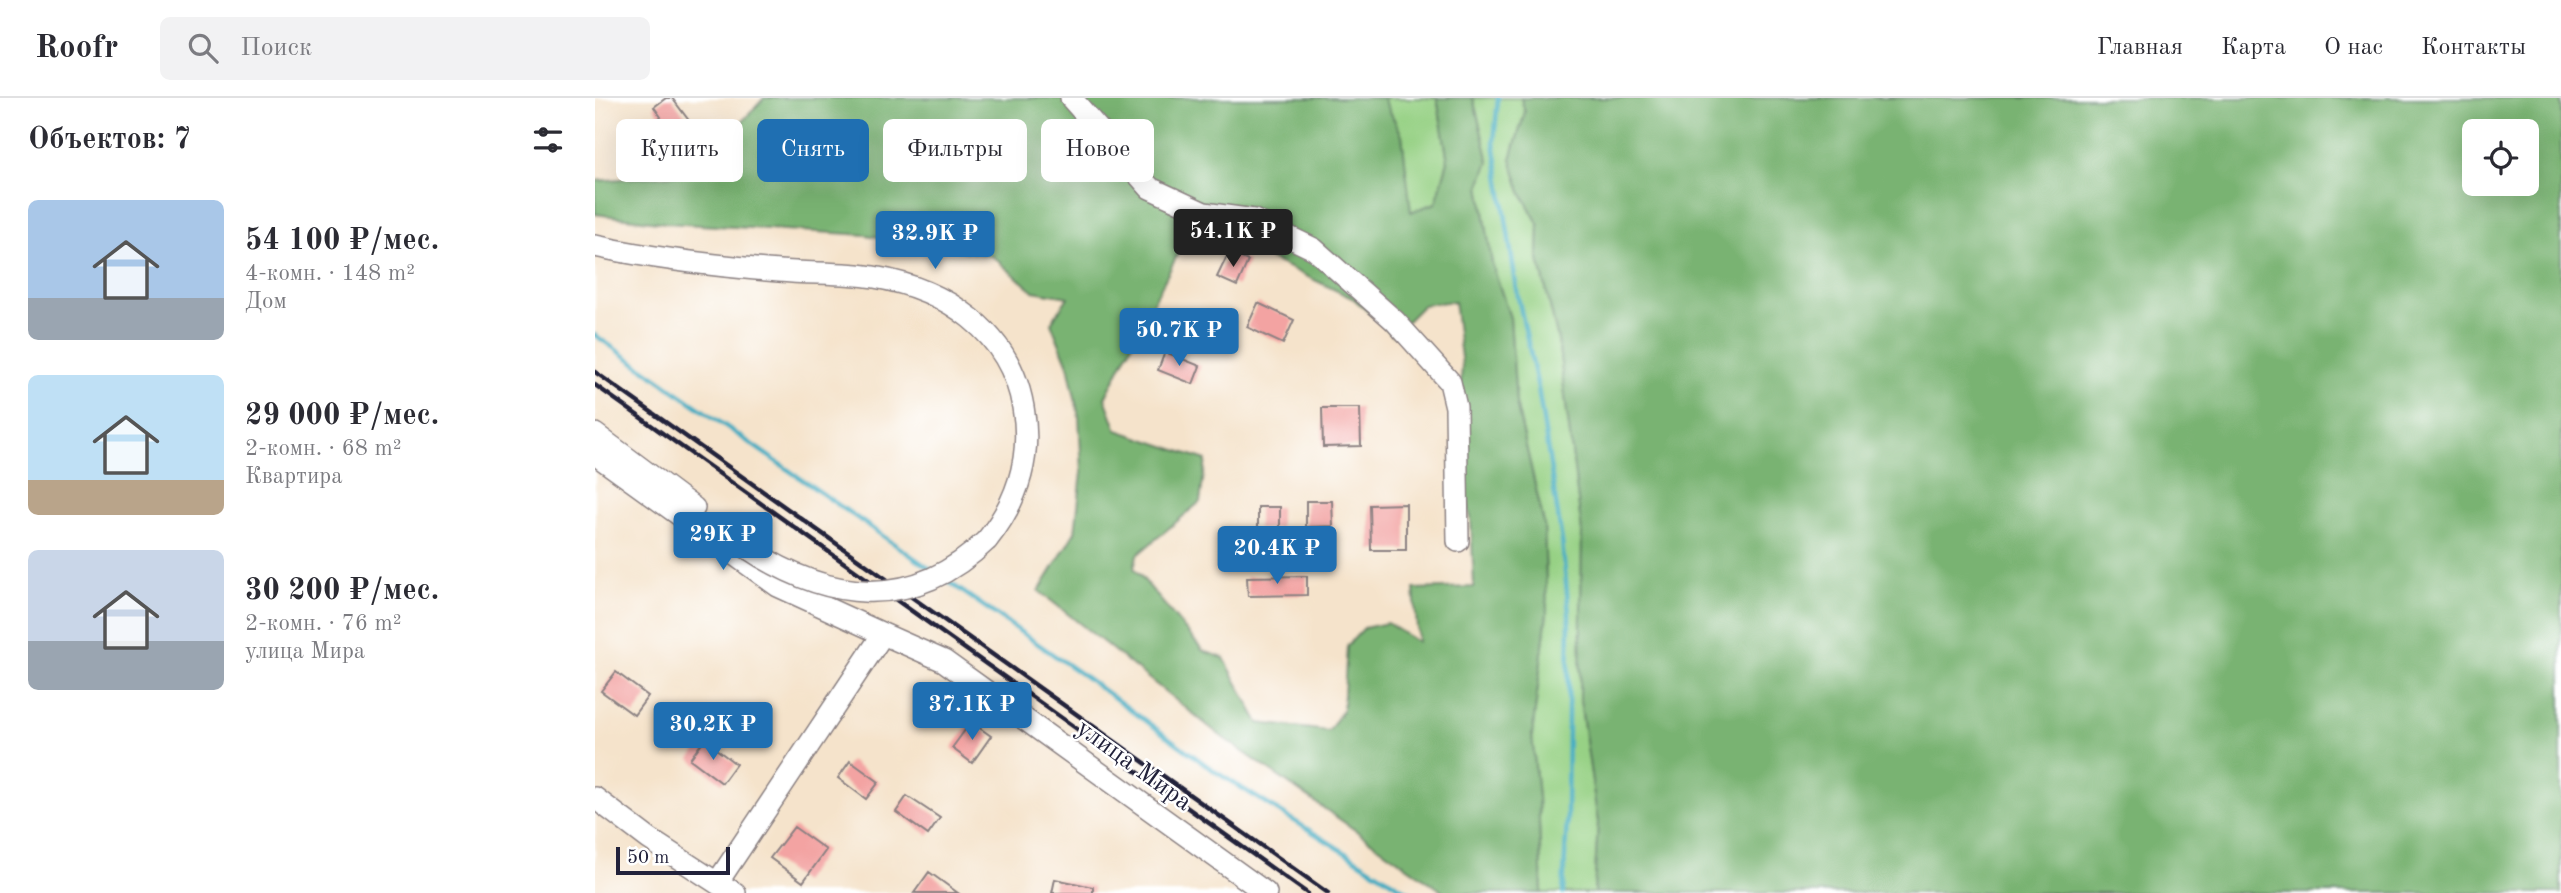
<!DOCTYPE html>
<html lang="ru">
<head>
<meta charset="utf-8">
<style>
  body { margin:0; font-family:"Old Standard TT",serif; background:#f2f2f3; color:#2b2b33; height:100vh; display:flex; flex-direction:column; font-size:26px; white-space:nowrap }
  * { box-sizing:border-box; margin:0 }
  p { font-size:23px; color:#7c7c81 }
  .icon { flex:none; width:38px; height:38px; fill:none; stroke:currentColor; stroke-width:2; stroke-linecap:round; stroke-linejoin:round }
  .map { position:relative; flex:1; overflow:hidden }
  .sheet { display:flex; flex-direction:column; background:#fff; width:595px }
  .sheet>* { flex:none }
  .top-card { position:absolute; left:21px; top:21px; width:665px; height:63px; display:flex; gap:14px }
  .tools { position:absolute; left:1867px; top:21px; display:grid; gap:14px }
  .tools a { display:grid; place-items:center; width:77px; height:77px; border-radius:10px; background:#fff; box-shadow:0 7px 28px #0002; font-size:35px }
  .scale { position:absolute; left:21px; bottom:18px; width:114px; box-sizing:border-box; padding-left:7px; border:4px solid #22223b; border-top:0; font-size:19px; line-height:24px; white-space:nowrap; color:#22223b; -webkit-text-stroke:5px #fff; paint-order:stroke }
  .price { position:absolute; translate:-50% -60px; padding:0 16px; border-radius:7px; background:#1f6fb2; color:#fff; font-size:23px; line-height:46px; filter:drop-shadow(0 2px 4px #0008) }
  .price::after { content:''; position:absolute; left:50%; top:42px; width:21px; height:16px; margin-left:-10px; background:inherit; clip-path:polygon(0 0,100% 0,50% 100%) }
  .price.on { background:#222; color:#fff }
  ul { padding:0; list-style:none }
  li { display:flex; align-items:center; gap:21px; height:175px; padding:0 28px }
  li span { display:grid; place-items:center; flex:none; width:196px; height:140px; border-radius:10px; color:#555 }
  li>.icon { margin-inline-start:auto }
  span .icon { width:84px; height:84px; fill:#fffc; stroke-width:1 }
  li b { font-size:30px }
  h2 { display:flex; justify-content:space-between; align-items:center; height:84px; padding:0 28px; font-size:30px }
  .pill { padding:0 24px; border-radius:10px; background:#fff; box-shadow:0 7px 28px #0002; font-size:24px; line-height:63px }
  .pill.on { background:#1f6fb2; color:#fff }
  header { display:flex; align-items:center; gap:42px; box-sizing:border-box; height:98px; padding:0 35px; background:#fff; border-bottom:2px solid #e1e1e2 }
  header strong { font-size:33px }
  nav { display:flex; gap:38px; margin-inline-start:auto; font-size:24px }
  .search { width:490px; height:63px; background:#f2f2f3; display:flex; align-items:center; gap:18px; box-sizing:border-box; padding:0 24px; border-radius:10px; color:#7c7c81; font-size:26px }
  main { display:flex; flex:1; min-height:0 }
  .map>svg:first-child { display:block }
  .green { fill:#97d185; stroke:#5c7a60; stroke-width:2 }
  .forest { fill:#79b372; stroke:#4e6a56; stroke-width:2; fill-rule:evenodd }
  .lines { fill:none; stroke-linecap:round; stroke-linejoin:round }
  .stream { stroke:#42acc1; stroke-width:4.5 }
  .building { fill:#f3a3a2 }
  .minor-casing { stroke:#8c8283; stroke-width:24 }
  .minor { stroke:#fff; stroke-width:21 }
  .rail { stroke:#22223b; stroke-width:4.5 }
  .minor-bridge-casing { stroke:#8c8283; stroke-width:24; stroke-linecap:butt }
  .minor-bridge { stroke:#fff; stroke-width:21 }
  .labels { text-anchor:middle; stroke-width:5; stroke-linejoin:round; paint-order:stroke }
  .street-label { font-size:26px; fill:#22223b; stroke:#fff }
</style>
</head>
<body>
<header>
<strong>Roofr</strong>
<div class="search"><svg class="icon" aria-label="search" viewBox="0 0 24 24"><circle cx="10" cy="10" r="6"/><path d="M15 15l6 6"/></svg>Поиск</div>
<nav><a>Главная</a><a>Карта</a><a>О нас</a><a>Контакты</a></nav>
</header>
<main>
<section class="sheet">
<h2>Объектов: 7<svg class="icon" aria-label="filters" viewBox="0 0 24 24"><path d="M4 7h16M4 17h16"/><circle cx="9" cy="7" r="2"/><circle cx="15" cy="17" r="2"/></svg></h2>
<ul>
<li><span style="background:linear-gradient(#a9c7e8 70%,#9aa5b1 0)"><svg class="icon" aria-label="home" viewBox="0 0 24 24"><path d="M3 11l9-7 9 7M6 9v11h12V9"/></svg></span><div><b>54 100 ₽/мес.</b><p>4-комн. · 148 m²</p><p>Дом</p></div></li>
<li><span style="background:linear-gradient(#bfe0f5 75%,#b9a48a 0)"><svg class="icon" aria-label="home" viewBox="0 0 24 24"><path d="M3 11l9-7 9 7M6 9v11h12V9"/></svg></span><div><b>29 000 ₽/мес.</b><p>2-комн. · 68 m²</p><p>Квартира</p></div></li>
<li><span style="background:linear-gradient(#c9d6e8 65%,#9aa5b1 0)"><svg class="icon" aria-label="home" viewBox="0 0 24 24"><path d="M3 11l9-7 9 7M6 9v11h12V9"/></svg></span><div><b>30 200 ₽/мес.</b><p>2-комн. · 76 m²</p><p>улица Мира</p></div></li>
</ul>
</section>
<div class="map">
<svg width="1966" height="795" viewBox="0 0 1966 795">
  <rect width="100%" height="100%" fill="#fff"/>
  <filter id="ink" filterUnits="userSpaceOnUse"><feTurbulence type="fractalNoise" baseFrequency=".0143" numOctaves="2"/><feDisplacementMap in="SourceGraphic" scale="14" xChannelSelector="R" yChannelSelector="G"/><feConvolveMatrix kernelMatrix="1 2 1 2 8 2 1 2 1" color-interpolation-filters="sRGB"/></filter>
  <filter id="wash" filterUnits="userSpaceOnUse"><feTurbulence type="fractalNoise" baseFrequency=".00686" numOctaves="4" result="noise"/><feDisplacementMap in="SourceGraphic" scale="28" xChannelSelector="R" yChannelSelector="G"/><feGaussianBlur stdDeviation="1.57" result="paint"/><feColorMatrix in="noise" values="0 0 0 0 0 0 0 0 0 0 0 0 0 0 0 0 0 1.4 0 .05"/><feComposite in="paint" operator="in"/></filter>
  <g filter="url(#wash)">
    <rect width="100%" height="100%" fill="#f5e3cb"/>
    <path class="green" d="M788,0h54l11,63 -12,42 -26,9 -8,-77z
      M878,0h48l4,14 -14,47 10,33 18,33 -1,30 20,85 24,192 -2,168 18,122 -4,71h-52l-4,-96 -6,-62 15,-122 -3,-89 -28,-121 -6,-85 -18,-54 -12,-79 9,-23z"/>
    <path class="forest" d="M169,0h619l19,37 9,77 25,-9 12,-42 -11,-63h36l16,64 -9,23 12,79 18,54 6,85 28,121 3,89 -15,122 6,62 4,96h-97l-223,-156 -183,-146 36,-59 7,-60 -3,-55 -11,-52 -17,-42 17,-26 -35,-6 -41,-35 -65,-11 -61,-10 -200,-12 -71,-9v-33l118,-9 26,-47zM599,124l160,77 39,36 30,-30 31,-4 8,65 -3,44 2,67 10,42 3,68 -60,2 4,53 -31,-19 -23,5 -17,18 -4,63 -14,22 -70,-8 -35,-65 -21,-7 -69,-83 3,-13 63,-53 6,-42 -89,-30 -12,-32z
      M926,0h1040v795h-967l4,-71 -18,-122 2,-168 -24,-192 -20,-85 1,-30 -18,-33 -10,-33 14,-47zM1932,33v53h-52v-53z"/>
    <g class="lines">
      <path class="stream" d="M903,0l-4,44 24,155 20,91 24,153 7,73 -2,205 -4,74
        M0,237l338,236
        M351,482l138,96 132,96 194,121"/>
    </g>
    <g id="blocks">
      <path class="building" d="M71,0h6l24,32 -16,12 -6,-9 -15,11 -13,-16 15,-11 -7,-10z
        M634,154l19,9 -11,25 -20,-9z
        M663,205l36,17 -11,24 -36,-17z
        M570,254l35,14 -7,18 -35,-14z
        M727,310h38l1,38 -38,1z
        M711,403h26l1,25 -27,1z
        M811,406v46h-35l-1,-45z
        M663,409h22v21l-22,1z
        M712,478v19l-59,1 -1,-19z
        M21,574l32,24 -14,19 -33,-24z
        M376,624l20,14 -19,27 -20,-15z
        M109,642l32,24 -14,19 -32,-24z
        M255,663l29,21 -13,17 -28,-21z
        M312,698l33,22 -12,17 -32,-23z
        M199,729l32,23 -23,32 -33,-24z
        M334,774l29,21h-44z
        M460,781l38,8v6h-41z"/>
    </g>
  </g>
  <g filter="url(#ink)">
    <use href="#blocks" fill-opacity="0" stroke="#8c8283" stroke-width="2"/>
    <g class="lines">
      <g class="minor-casing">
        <path id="minor" d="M476,0l79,90 54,25 50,7 60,29 81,72 55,61 6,25 2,134
          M0,148c60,13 122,20 184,25 31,3 63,1 95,6 71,12 136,54 149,130 9,49 -5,94 -36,133
          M0,336l99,74
          M0,356l183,132 105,48
          M0,700l54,41 68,44
          M140,795l-18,-10 166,-249 61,27 322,232"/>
      </g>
      <use href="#minor" class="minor"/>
      <path class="rail" d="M0,274l733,521
        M0,287l712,508"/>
      <g class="minor-bridge-casing">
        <path id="minor-bridge" d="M148,447c82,56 168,69 244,-5"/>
      </g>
      <use href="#minor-bridge" class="minor-bridge"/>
    </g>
  </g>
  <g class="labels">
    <g class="street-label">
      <text transform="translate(540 666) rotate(36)" y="9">улица Мира</text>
    </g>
  </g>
</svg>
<div class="tools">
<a><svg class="icon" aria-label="locate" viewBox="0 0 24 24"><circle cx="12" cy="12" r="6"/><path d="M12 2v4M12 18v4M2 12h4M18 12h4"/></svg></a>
</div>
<div class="scale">50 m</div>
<b class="price on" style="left:638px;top:171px">54.1K ₽</b>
<b class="price" style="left:340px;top:173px">32.9K ₽</b>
<b class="price" style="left:584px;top:270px">50.7K ₽</b>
<b class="price" style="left:128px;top:474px">29K ₽</b>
<b class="price" style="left:682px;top:488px">20.4K ₽</b>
<b class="price" style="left:377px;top:644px">37.1K ₽</b>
<b class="price" style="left:118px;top:664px">30.2K ₽</b>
<div class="top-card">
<a class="pill">Купить</a>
<a class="pill on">Снять</a>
<a class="pill">Фильтры</a>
<a class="pill">Новое</a>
</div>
</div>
</main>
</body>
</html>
